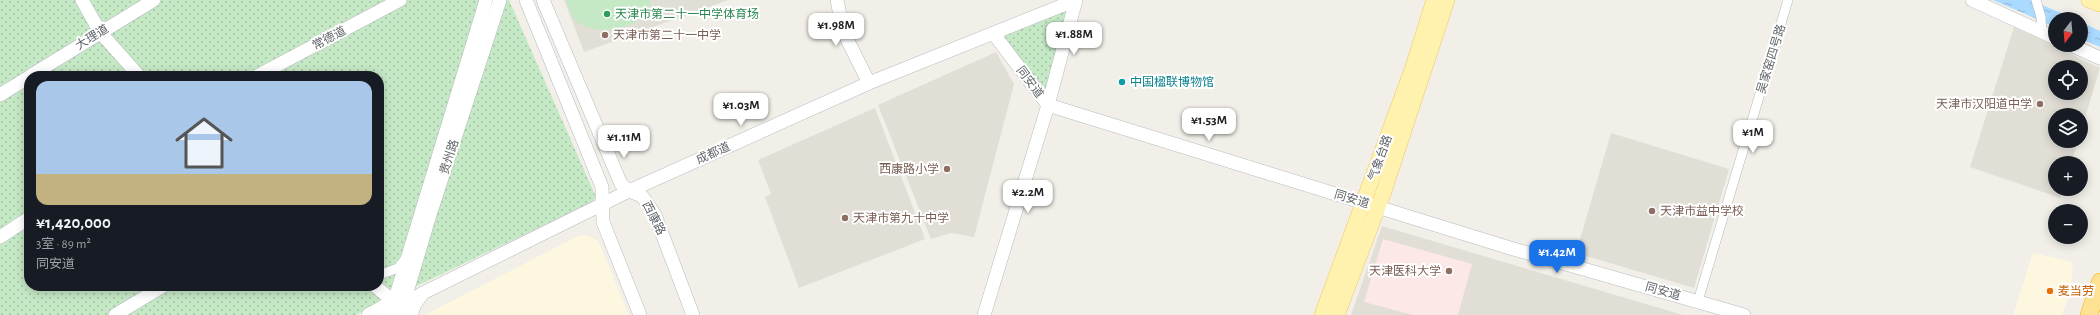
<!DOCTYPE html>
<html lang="zh">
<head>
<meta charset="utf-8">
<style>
  body { margin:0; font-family:"Alegreya Sans","Noto Sans SC",sans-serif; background:#20242c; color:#f1f3f6; height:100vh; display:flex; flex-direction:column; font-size:15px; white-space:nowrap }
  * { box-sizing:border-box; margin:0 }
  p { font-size:13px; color:#9ea1a6 }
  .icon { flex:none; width:22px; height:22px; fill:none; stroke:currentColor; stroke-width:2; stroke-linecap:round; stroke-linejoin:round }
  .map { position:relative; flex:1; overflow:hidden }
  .panel { position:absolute; left:24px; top:71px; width:360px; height:220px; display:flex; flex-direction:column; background:#171b24; border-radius:16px; box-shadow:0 2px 10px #0003 }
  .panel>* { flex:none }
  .needle { width:26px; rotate:196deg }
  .buttons { position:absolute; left:2048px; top:12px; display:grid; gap:8px }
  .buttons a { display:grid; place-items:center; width:40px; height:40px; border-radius:50%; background:#171b24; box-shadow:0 2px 10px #0003; font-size:20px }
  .price { position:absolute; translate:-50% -34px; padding:0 9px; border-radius:8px; background:#fff; color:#222; font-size:13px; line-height:26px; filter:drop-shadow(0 1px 2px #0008) }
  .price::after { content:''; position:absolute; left:50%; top:24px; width:12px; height:9px; margin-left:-6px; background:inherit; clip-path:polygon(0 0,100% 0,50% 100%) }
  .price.selected { background:#1a73e8; color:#fff }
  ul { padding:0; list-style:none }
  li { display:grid; align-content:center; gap:8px; height:212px; padding:0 12px }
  li span { display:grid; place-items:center; height:124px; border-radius:12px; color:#555 }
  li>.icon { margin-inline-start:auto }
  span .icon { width:72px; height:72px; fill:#fffc; stroke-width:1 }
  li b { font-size:17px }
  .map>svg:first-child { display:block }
  .commercial { fill:#fef7e0 }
  .education { fill:#e1ded6; fill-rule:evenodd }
  .medical { fill:#fce8e6 }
  .green { fill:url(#green-dots); fill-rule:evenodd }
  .pitch { fill:#c5e8c5 }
  .water { fill:url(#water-ripples) }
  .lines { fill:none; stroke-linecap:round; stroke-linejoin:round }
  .street-casing { stroke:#b5b8bc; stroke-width:10 }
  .secondary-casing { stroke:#b6babf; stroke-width:14 }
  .primary-casing { stroke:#f2c960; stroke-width:16 }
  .highway-casing { stroke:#f9ab00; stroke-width:18 }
  .street { stroke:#fff; stroke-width:9 }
  .secondary { stroke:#fff; stroke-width:13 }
  .primary { stroke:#fff2af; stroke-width:15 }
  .highway { stroke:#fde293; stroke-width:17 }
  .leisure-dot { fill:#2e9e5b; stroke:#fff; stroke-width:1.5 }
  .education-dot { fill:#8d6e63; stroke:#fff; stroke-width:1.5 }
  .culture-dot { fill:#0f9aa8; stroke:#fff; stroke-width:1.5 }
  .food-dot { fill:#e8710a; stroke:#fff; stroke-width:1.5 }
  .labels { text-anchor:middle; stroke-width:4; stroke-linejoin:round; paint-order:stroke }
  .leisure-label { font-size:12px; fill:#27864d; stroke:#fff; text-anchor:start }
  .education-label { font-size:12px; fill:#785e54; stroke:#fff; text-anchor:start }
  .street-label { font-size:12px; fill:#5f6368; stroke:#fff }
  .culture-label { font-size:12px; fill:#0d838f; stroke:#fff; text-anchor:start }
  .food-label { font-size:12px; fill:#c56008; stroke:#fff; text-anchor:start }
</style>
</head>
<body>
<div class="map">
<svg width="2100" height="315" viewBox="0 0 2100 315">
  <defs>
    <pattern id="green-dots" width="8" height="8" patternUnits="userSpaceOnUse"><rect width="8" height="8" fill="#c5e8c5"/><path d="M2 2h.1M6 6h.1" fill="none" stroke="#a3c0a4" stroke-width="1.8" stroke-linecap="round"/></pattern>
    <pattern id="water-ripples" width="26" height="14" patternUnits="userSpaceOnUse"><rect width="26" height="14" fill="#aadaff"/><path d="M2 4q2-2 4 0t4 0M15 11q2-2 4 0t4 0" fill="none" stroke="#8eb4d2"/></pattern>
  </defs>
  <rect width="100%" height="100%" fill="#f1efe8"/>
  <path class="commercial" d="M584,235l12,4 4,6 29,70h-204l153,-79z
    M2033,253l40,9 -3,31 -8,22h-49z"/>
  <path class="education" d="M564,0h164l-144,52z
    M2014,27l86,41 -19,63v-16h-26v26h23l-7,22h-16v26h8l-3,9 -90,-31zM2055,67h26v26h-26z
    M996,52l18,32 -40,153 -23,-4 -20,6 -53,-134z
    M875,108l50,131 -126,49 -34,-91 6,-3 -13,-34z
    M1611,133l118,36 -35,119 -118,-35z
    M1382,226l301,89h-332z"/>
  <path class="medical" d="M1383,239l89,25 -14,51h-45l-49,-13z"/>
  <path class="green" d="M0,0h509l87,197 -4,5 -236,113h-356zM29,76h350v210h-350z
    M1079,4l-30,105 -54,-73z"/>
  <path class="pitch" d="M566,0h84l1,4c-4,5 -9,13 -14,17 -16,10 -43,13 -60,1 -5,-4 -9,-15 -11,-22z"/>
  <path class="water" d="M1993,0h38l44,19h-20v8z
    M2081,22l19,9v16l-19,-8z"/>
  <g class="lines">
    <g class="street-casing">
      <path id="street" d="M2036,0l5,17 1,15
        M379,275l19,-7 7,-9
        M1698,301l90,-301"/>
    </g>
    <g class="secondary-casing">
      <path id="secondary" d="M82,0l18,32 39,44
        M526,0l76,187 1,35 37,93
        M543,0l78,184 8,7 13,5 13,19 38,100
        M837,0l6,31 26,52
        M1972,0l83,38
        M993,33l55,72 462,143 234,67
        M2071,45l29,13
        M30,76l124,-76
        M257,76l143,-76
        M0,95l29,-18
        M0,237l29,-19
        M375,286l18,15 6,3
        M402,309l27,-91 71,-218
        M115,315l48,-29
        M368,315l25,-14
        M389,315l34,-22 206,-102 240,-108 207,-83
        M390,315l96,-315
        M411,315l4,-11 6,-8
        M984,315l64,-210 28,-105"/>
    </g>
    <g class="primary-casing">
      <path id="primary" d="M2089,0l11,4
        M1322,315l91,-248 21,-67
        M1337,315l47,-124 63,-191"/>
    </g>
    <g class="highway-casing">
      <path id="highway" d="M2089,315l11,-33"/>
    </g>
    <use href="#street" class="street"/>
    <use href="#secondary" class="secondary"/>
    <use href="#primary" class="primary"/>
    <use href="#highway" class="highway"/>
  </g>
  <circle class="leisure-dot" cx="607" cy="14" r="4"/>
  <g class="education-dot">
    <circle cx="605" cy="35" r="4"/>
    <circle cx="2040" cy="104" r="4"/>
    <circle cx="947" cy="169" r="4"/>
    <circle cx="1652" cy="211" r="4"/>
    <circle cx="845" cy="218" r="4"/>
    <circle cx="1449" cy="271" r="4"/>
  </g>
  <circle class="culture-dot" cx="1122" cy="82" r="4"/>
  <circle class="food-dot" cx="2050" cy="291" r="4"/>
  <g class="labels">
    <g class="leisure-label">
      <text x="615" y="18">天津市第二十一中学体育场</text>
    </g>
    <g class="education-label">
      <text x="613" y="39">天津市第二十一中学</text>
      <text x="2032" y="108" text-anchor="end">天津市汉阳道中学</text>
      <text x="939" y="173" text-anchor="end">西康路小学</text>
      <text x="1660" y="215">天津市益中学校</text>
      <text x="853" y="222">天津市第九十中学</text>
      <text x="1441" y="275" text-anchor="end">天津医科大学</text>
    </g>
    <g class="street-label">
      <text transform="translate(92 37) rotate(-32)" y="4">大理道</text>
      <text transform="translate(329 38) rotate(-28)" y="4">常德道</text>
      <text transform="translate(1771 59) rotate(-73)" y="4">吴家窑四号路</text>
      <text transform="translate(1030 82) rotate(53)" y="4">同安道</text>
      <text transform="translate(713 153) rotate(-24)" y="4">成都道</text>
      <text transform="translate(449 157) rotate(-72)" y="4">贵州路</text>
      <text transform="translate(1380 158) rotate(-70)" y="4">气象台路</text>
      <text transform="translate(1352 199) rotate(17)" y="4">同安道</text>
      <text transform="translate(654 218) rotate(63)" y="4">西康路</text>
      <text transform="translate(1663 291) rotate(16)" y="4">同安道</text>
    </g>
    <g class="culture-label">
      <text x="1130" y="86">中国楹联博物馆</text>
    </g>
    <g class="food-label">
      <text x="2058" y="295">麦当劳</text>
    </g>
  </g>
</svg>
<div class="buttons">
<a><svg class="needle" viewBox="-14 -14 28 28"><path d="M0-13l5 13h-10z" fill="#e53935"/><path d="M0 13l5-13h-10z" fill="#9ea1a6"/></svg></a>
<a><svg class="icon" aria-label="locate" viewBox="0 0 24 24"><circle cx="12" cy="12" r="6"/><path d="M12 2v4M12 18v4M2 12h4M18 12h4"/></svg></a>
<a><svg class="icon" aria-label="layers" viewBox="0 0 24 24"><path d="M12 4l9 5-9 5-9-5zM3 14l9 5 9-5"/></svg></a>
<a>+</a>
<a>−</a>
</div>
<b class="price" style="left:836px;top:47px">¥1.98M</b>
<b class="price" style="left:1074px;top:56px">¥1.88M</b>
<b class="price" style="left:741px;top:127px">¥1.03M</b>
<b class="price" style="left:1209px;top:142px">¥1.53M</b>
<b class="price" style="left:1753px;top:154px">¥1M</b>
<b class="price" style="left:624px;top:159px">¥1.11M</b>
<b class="price" style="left:1028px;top:214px">¥2.2M</b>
<b class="price selected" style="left:1557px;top:274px">¥1.42M</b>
<section class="panel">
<ul>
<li><span style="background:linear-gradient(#a9c7e8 75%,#c2b280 0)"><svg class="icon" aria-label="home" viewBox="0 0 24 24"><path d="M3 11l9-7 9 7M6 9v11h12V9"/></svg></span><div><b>¥1,420,000</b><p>3室 · 89 m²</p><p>同安道</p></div></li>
</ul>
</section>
</div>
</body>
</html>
